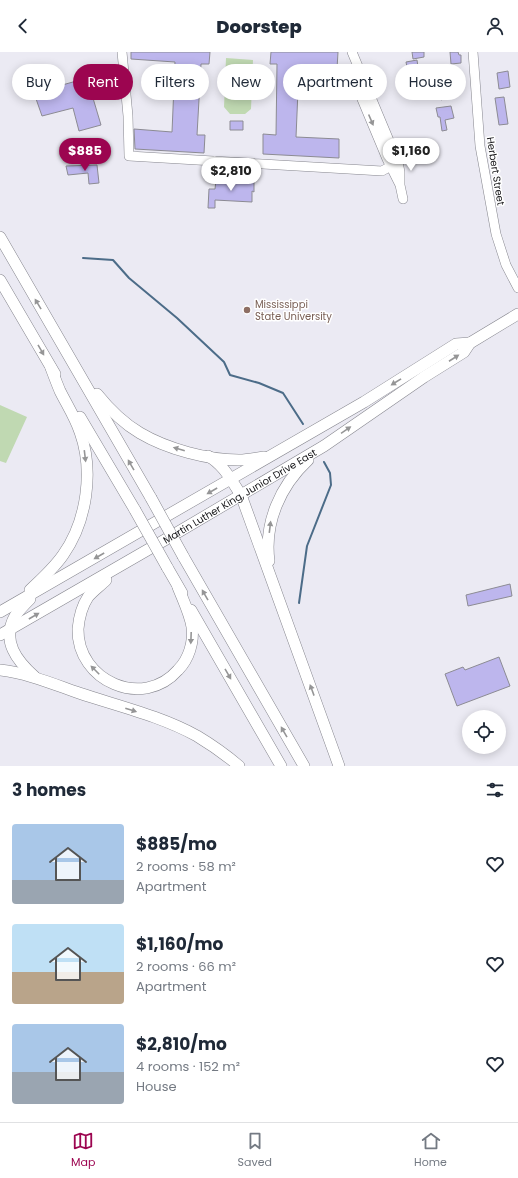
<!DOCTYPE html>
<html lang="en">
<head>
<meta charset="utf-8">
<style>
  body { margin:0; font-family:Poppins,sans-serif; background:#f2f2f3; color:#1f2937; height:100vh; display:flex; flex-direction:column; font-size:15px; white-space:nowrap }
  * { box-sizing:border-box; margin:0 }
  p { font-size:13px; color:#747a83 }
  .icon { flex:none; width:22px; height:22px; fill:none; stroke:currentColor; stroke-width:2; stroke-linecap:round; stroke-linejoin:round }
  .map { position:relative; height:714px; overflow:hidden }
  .sheet { display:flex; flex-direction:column; background:#fff; flex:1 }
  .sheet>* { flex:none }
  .hud { position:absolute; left:12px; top:12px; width:494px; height:36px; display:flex; gap:8px }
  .controls { position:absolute; left:462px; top:658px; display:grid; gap:8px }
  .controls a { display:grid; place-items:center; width:44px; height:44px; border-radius:50%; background:#fff; box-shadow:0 2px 10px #0003; font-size:20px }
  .price { position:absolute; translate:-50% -34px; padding:0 9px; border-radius:14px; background:#fff; color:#222; font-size:13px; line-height:26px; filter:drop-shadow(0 1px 2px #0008) }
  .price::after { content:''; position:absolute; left:50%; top:24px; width:12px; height:9px; margin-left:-6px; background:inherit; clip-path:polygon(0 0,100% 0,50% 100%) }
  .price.selected { background:#9c0550; color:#fff }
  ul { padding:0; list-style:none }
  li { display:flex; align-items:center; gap:12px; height:100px; padding:0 12px }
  li span { display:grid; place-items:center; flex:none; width:112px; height:80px; border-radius:4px; color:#555 }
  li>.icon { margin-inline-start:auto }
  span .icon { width:48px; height:48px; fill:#fffc; stroke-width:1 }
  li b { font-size:17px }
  h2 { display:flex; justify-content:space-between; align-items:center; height:48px; padding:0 12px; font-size:17px }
  .pill { padding:0 14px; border-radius:18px; background:#fff; box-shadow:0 2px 10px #0003; font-size:14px; line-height:36px }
  .pill.selected { background:#9c0550; color:#fff }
  header { display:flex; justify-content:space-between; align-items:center; height:52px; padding:0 12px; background:#fff; font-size:18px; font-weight:800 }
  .menu { display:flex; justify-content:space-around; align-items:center; height:56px; border-top:1px solid #e0e1e3; background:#fff; font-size:11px; color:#747a83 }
  .menu a { display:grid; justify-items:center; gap:2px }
  .menu .selected { color:#9c0550 }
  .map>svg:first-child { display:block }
  .green { fill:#c0d9b2 }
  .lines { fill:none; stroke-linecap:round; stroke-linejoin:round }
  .stream { stroke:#4c6c88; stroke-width:2 }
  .building { fill:#bdb6ed; stroke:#8c8b93 }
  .minor-casing { stroke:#86868e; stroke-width:10 }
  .major-casing { stroke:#86868e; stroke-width:12 }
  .minor { stroke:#fff; stroke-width:9 }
  .major { stroke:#fff; stroke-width:11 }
  .major-bridge-casing { stroke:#86868e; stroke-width:12; stroke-linecap:butt }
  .major-bridge { stroke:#fff; stroke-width:11 }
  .oneway { fill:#959596 }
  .education-dot { fill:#8d6e63; stroke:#fff; stroke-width:1.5 }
  .labels { text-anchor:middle; stroke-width:3; stroke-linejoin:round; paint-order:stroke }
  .street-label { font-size:10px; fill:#131316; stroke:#fff }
  .education-label { font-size:10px; fill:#785e54; stroke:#fff; text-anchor:start }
</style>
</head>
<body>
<header><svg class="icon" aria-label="back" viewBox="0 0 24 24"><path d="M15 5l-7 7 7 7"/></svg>Doorstep<svg class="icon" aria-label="person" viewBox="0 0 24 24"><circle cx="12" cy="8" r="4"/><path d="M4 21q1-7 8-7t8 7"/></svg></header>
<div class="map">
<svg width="518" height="714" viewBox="0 0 518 714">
  <rect width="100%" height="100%" fill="#ebeaf3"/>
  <path class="green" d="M226,6l27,2 -2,49 -6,5h-15l-6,-7z
    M0,353l27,12 -21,46 -6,-2z"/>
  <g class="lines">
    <path class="stream" d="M83,206l30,2 16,18 48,40 47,44 6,13 29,8 24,10 20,31
      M299,551l8,-57 24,-61 -1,-12 -6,-11"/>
  </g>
  <path class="building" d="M131,0h79l-1,12h-8l-4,71h8l-1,18 -69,-4 -1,-20 38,3 3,-70 -44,-3z
    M271,0h67l-1,17 -38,-2 -3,70 43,2v19l-76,-4v-20l13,1 1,-71h-7z
    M412,0h12v5l-11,2z
    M450,0h8l1,3h2v8l-10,1z
    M417,8l3,21 -10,2 -4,-21z
    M508,19l2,16 -11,2 -2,-16z
    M444,24l2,5 4,-2 4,9 -4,2 2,5 -11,5 -2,-4 -5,2 -5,-11 5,-2 -2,-5z
    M87,26l14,47 -22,6 -6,-23 -31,8 -8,-23z
    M504,45l4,27 -9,1 -4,-27z
    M451,54l3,12 -9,2 2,10 -5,1 -2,-14h-2l-2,-9z
    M230,69h13v9h-13z
    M97,113l2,18 -10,1 -1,-11 -20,2 -2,-9z
    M216,128l17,3 21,-1v10l-2,-1v11l-37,-2v8h-7l1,-19h6z
    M510,532l2,12 -44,10 -2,-11z
    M499,605l11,29 -53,20 -12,-32 18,-7 2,3z"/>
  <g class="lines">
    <g class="minor-casing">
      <path id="minor" d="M122,0l6,64 1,40 253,15 16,-9
        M352,0l46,110 2,10v13
        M473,0l7,94 16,88 10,31 12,23
        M359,21v19l28,67 13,26 3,14
        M215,109c3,18 14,15 28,16l8,-6 2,-8"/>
    </g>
    <g class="major-casing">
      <g id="major">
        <path d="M0,185l151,261"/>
        <path d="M0,228l55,94"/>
        <path d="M97,342c12,15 26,29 43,39 27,16 68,27 99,27 9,0 17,-2 25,-3"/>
        <path d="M80,365l55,93"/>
        <path d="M208,404c16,9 23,24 33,39l98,271"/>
        <path d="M183,504l121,210"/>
        <path d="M269,509c-5,-38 11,-75 39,-101"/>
        <path d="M167,515l15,26"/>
        <path d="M106,528c-6,6 -13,11 -18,17 -6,9 -9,21 -10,32 -1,52 65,81 100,41 11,-11 16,-28 14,-43 -2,-13 -9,-27 -14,-40"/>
        <path d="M30,538c12,-11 24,-22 33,-35 24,-34 31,-84 17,-123 -5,-15 -13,-27 -20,-41 -3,-7 -6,-15 -9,-23"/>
        <path d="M30,547c-5,5 -11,11 -15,17 -14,25 2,45 20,61"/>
        <path d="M191,558l90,156"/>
        <path d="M0,560l364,-210 92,-58 14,-1"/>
        <path id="s1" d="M0,583l163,-94 161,-95 100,-69 40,-25 6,-9 48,-29"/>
        <path d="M0,618c27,3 53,14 79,23 39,13 82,23 118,43 15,9 29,19 42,30"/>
      </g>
    </g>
    <use href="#minor" class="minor"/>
    <use href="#major" class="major"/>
    <g class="major-bridge-casing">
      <path id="major-bridge" d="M151,446l32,58
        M135,458l32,57"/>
    </g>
    <use href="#major-bridge" class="major-bridge"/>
  </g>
  <defs><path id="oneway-solid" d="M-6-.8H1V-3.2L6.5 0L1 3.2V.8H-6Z"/></defs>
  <g class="oneway">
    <use href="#oneway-solid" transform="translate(371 68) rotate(67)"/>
    <use href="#oneway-solid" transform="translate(38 252) rotate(-121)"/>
    <use href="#oneway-solid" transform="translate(41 298) rotate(60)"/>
    <use href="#oneway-solid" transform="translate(454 306) rotate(-33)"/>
    <use href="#oneway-solid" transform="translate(396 330) rotate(148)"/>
    <use href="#oneway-solid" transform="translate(346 378) rotate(-34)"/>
    <use href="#oneway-solid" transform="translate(179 397) rotate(-164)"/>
    <use href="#oneway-solid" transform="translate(85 404) rotate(83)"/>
    <use href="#oneway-solid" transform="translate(131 413) rotate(-120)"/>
    <use href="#oneway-solid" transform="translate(212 439) rotate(150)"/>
    <use href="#oneway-solid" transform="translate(270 475) rotate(-83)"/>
    <use href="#oneway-solid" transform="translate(99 504) rotate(150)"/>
    <use href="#oneway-solid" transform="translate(205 543) rotate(-120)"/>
    <use href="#oneway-solid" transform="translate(34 564) rotate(-30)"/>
    <use href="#oneway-solid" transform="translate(191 586) rotate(92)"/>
    <use href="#oneway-solid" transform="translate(95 618) rotate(-135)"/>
    <use href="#oneway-solid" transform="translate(228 622) rotate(60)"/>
    <use href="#oneway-solid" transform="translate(312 638) rotate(-110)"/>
    <use href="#oneway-solid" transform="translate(131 658) rotate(18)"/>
    <use href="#oneway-solid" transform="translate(284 680) rotate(-120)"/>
  </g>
  <circle class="education-dot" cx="247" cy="258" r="4"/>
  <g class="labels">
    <g class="street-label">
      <text transform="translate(496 119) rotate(81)" y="4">Herbert Street</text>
      <text dy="4" stroke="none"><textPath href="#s1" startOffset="277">Martin Luther King, Junior Drive East</textPath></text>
    </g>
    <g class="education-label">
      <text x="255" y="256">Mississippi<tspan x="255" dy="12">State University</tspan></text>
    </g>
  </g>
</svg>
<div class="controls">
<a><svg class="icon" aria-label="locate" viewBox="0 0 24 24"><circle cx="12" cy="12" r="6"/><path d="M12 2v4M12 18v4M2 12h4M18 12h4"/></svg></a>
</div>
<b class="price selected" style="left:85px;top:120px">$885</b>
<b class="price" style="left:411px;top:120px">$1,160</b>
<b class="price" style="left:231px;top:140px">$2,810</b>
<div class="hud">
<a class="pill">Buy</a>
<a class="pill selected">Rent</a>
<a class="pill">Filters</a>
<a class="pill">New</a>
<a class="pill">Apartment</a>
<a class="pill">House</a>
</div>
</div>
<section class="sheet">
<h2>3 homes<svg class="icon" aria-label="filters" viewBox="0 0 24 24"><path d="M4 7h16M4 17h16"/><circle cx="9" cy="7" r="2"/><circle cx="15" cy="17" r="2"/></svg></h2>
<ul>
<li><span style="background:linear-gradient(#a9c7e8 70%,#9aa5b1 0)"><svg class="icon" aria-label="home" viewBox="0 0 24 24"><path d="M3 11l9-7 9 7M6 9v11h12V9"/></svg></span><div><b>$885/mo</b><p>2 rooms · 58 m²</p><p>Apartment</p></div><svg class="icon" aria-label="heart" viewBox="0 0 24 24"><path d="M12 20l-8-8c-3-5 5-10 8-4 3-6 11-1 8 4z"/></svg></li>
<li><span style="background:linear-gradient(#bfe0f5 60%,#b9a48a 0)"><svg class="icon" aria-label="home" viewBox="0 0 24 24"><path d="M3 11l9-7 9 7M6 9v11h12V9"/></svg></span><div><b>$1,160/mo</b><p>2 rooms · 66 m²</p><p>Apartment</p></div><svg class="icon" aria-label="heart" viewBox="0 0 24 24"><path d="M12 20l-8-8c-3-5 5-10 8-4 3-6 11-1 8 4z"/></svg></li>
<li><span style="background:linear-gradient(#a9c7e8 60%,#9aa5b1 0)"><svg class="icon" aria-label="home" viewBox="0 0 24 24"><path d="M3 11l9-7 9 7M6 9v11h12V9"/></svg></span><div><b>$2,810/mo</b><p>4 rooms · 152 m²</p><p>House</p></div><svg class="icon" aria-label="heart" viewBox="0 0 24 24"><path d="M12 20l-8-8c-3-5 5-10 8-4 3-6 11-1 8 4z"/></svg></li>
</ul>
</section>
<nav class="menu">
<a class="selected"><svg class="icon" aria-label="map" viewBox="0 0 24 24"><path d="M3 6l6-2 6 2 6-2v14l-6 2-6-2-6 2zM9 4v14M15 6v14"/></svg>Map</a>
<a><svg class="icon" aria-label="saved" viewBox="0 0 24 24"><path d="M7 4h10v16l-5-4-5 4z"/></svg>Saved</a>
<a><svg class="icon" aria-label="home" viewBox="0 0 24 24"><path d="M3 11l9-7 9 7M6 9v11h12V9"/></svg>Home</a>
</nav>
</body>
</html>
